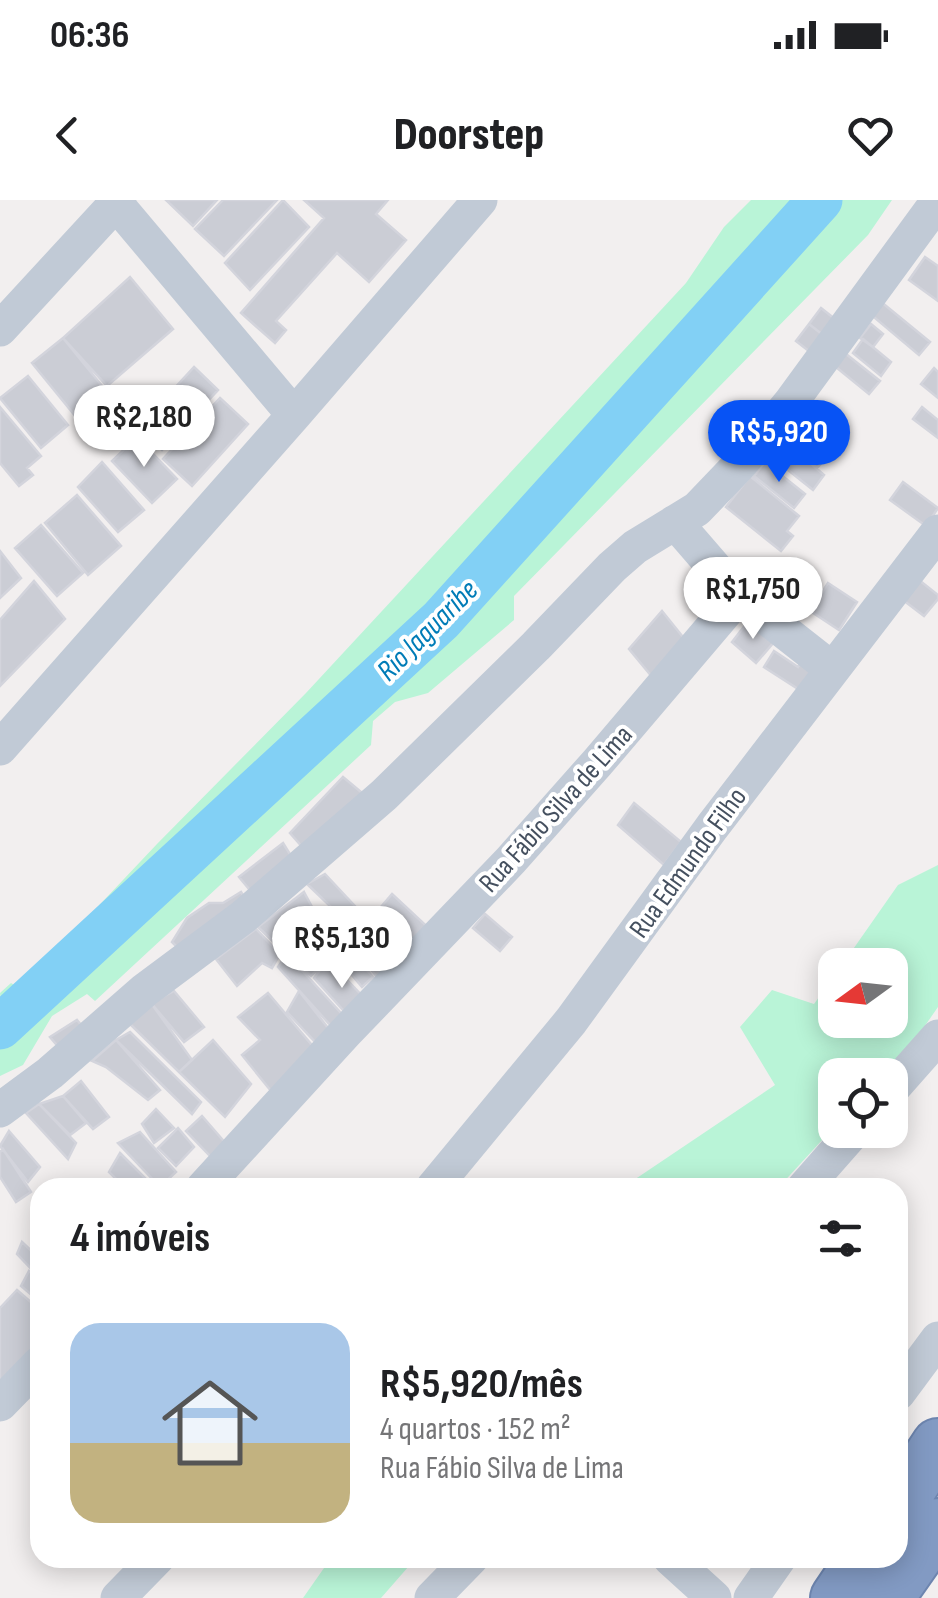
<!DOCTYPE html>
<html lang="pt">
<head>
<meta charset="utf-8">
<style>
  body { margin:0; font-family:"Sofia Sans Condensed",sans-serif; background:#f6f6f6; color:#202124; height:100vh; display:flex; flex-direction:column; font-size:38px; white-space:nowrap }
  * { box-sizing:border-box; margin:0 }
  p { font-size:32px; color:#757577 }
  .icon { flex:none; width:55px; height:55px; fill:none; stroke:currentColor; stroke-width:2; stroke-linecap:round; stroke-linejoin:round }
  .map { position:relative; flex:1; overflow:hidden }
  .panel { position:absolute; left:30px; top:978px; width:878px; height:390px; display:flex; flex-direction:column; background:#fff; border-radius:30px; box-shadow:0 5px 25px #0003 }
  .panel>* { flex:none }
  .needle { width:65px; rotate:255deg }
  .controls { position:absolute; left:818px; top:748px; display:grid; gap:20px }
  .controls a { display:grid; place-items:center; width:90px; height:90px; border-radius:20px; background:#fff; box-shadow:0 5px 25px #0003; font-size:50px }
  .price { position:absolute; translate:-50% -85px; padding:0 22px; border-radius:35px; background:#fff; color:#222; font-size:32px; line-height:65px; filter:drop-shadow(0 2px 5px #0008) }
  .price::after { content:''; position:absolute; left:50%; top:60px; width:30px; height:22px; margin-left:-15px; background:inherit; clip-path:polygon(0 0,100% 0,50% 100%) }
  .price.on { background:#0753f5; color:#fff }
  ul { padding:0; list-style:none }
  li { display:flex; align-items:center; gap:30px; height:250px; padding:0 40px }
  li+li { border-top:2px solid #e0e0e0 }
  li span { display:grid; place-items:center; flex:none; width:280px; height:200px; border-radius:30px; color:#555 }
  li>.icon { margin-inline-start:auto }
  span .icon { width:120px; height:120px; fill:#fffc; stroke-width:1 }
  li b { font-size:42px }
  h2 { display:flex; justify-content:space-between; align-items:center; height:120px; padding:0 40px; font-size:42px }
  .status { display:flex; justify-content:space-between; align-items:center; height:70px; padding:0 50px; background:#fff; direction:ltr }
  .status svg { height:28px; fill:currentColor }
  header { display:flex; justify-content:space-between; align-items:center; height:130px; padding:0 40px; background:#fff; font-size:45px; font-weight:800 }
  .map>svg:first-child { display:block }
  .green { fill:#b9f4d7 }
  .lines { fill:none; stroke-linecap:round; stroke-linejoin:round }
  .river { stroke:#82d0f5; stroke-width:45 }
  .building { fill:#cbcdd5; stroke:#d3d4dc; stroke-width:2.5 }
  .highway-casing { stroke:#6d85af; stroke-width:56 }
  .minor { stroke:#c1cad6; stroke-width:35 }
  .highway { stroke:#829ac3; stroke-width:52 }
  .labels { text-anchor:middle; stroke-width:8; stroke-linejoin:round; paint-order:stroke }
  .street-label { font-size:28px; fill:#45505f; stroke:#fff }
  .water-label { font-size:30px; font-style:italic; fill:#007cb7; stroke:#fff }
</style>
</head>
<body>
<div class="status"><b>06:36</b><svg viewBox="0 0 49 12"><path d="M0 12V9h3v3zM5 12V6h3v6zM10 12V3h3v9zM15 12V0h3v12zM26 1h20v11H26zM47 4h2v5h-2z"/></svg></div>
<header><svg class="icon" aria-label="back" viewBox="0 0 24 24"><path d="M15 5l-7 7 7 7"/></svg>Doorstep<svg class="icon" aria-label="heart" viewBox="0 0 24 24"><path d="M12 20l-8-8c-3-5 5-10 8-4 3-6 11-1 8 4z"/></svg></header>
<div class="map">
<svg width="938" height="1398" viewBox="0 0 938 1398">
  <rect width="100%" height="100%" fill="#f2efef"/>
  <path class="green" d="M751,0h141l-24,35 -354,361v24l-86,73 -33,9 -22,19 -2,24 -276,256 -8,-7 -35,22 -29,49 -23,11v-60l2,-2 -2,-21 11,-10 8,5 19,-18 119,-126 149,-151 380,-410 38,-56z
    M938,665v142l-16,23 -40,45h-47v51l-56,61 -157,1 153,-103 -35,-58 32,-37 42,14 21,-29v45h55v-55h-48l56,-80z
    M331,1358h85l-35,40h-78z"/>
  <g class="lines">
    <path class="river" d="M0,827l441,-407 379,-420"/>
  </g>
  <path class="building" d="M166,0h51l-24,26z
    M223,0h54l-53,56 -29,-27z
    M283,0l26,27 -59,63 -25,-27z
    M388,0l-12,14 30,26 -37,42 -32,-29 -61,68 10,9 -11,13 -34,-30 83,-95 -20,-18z
    M925,57l13,9v35l-29,-21z
    M130,77l43,52 -66,57 -44,-48z
    M880,101l50,41 -11,13 -50,-42z
    M821,108l24,19 -13,15 -23,-18z
    M809,124l23,18 -13,17 -23,-18z
    M871,124l12,10 -10,13 -13,-9z
    M63,138l53,65 -31,25 -53,-65z
    M863,139l28,23 -10,14 -28,-23z
    M841,150l39,31 -11,13 -38,-31z
    M194,167l24,23 -56,60 -24,-22z
    M934,168l4,4v26l-17,-14z
    M28,176l40,49 -27,23 -41,-50z
    M220,198l28,26 -56,62 -29,-27z
    M0,207l41,49 -14,12 6,7 -14,11 -19,-23z
    M922,207l16,13v18l-25,-19z
    M793,225l36,30 -12,13 -35,-29z
    M137,237l40,42 -25,24 -40,-42z
    M782,239l42,36 -11,15 -45,-36z
    M102,262l42,48 -26,22 -40,-45z
    M765,262l40,32 -11,14 -40,-32z
    M750,276l49,40 -12,15 6,5 -12,15 -55,-44z
    M903,282l35,26 -12,18 -36,-26z
    M77,295l44,51 -33,29 -43,-52z
    M41,325l42,48 -26,23 -42,-48z
    M0,351l21,27 -21,20z
    M919,380l19,15v4l-14,17 -21,-16z
    M34,381l31,38 -65,67v-66z
    M828,383l29,19 -18,28 -29,-19z
    M662,411l29,36 -38,31 -24,-29z
    M749,420l25,22 -18,21 -24,-21z
    M774,451l24,16 7,-11 21,15 -17,25 -45,-29z
    M343,577l24,20 -63,52 -14,-16z
    M634,603l47,39 -17,23 -46,-40z
    M283,643l13,21 -42,31 -15,-18z
    M325,674l41,44 -12,11 -47,-45z
    M241,692l8,13 -65,49 -12,-12 15,-24 22,-15h14z
    M304,692l15,28 -37,30 -24,-23z
    M392,694l42,39 -47,56 -59,-71 4,-10 25,27z
    M485,714l27,23 -12,14 -27,-23z
    M256,729l24,25 -8,14 -10,-5 -25,23 -21,-27z
    M298,740l30,20 -17,16 -24,-22z
    M350,751l23,26 -11,10 -22,-26z
    M287,754l64,70 -11,12 -62,-69z
    M328,760l42,44 -17,17 -39,-43z
    M174,791l30,36 -20,15 -33,-39z
    M299,791l33,42 -14,12 -31,-33z
    M268,793l48,57 -45,41 -29,-36 18,-15 -22,-23z
    M151,803l41,57 -13,12 -51,-50z
    M77,820l10,12 -26,18 -11,-13z
    M130,832l71,70 -9,12 -76,-74z
    M116,840l44,50 -12,10 -42,-33 -14,-6z
    M213,840l38,44 -26,33 -46,-45z
    M81,881l28,36 -16,12 -30,-33z
    M63,896l23,27 -16,12 -31,-31z
    M39,904l37,39 -8,16 -42,-46z
    M156,909l18,19 -20,15 -12,-19z
    M202,916l26,30 -16,12 -26,-27z
    M178,928l16,19 -18,19 -18,-18z
    M9,931l31,36 -12,15 -28,-36z
    M140,932l36,40 -16,15 -42,-44z
    M3,949l28,43 -15,10 -16,-25v-25z
    M120,953l35,35h-30l-16,-16z
    M22,1042l18,17 -2,17 -21,-22z
    M29,1071l11,9v22l-19,-16z
    M17,1090l23,20v31l-16,17 -24,40v-90z"/>
  <g class="lines">
    <g class="highway-casing">
      <path id="highway" d="M898,1306l40,-61
        M837,1398l27,-40
        M887,1398l51,-73"/>
    </g>
    <path class="minor" d="M113,0l181,215
      M0,129l119,-129
      M675,322l64,74 93,73
      M0,548l294,-333 186,-215
      M890,891l48,-54
      M0,910l50,-37 95,-83 98,-73 141,-122 152,-149 76,-79 23,-20 62,-38 44,-46 50,-61 147,-201
      M203,988l142,-155 166,-173 86,-97 142,-167
      M433,988l138,-167 141,-194 226,-295
      M804,988l51,-58
      M898,1193l40,-54
      M0,1204l40,-41
      M670,1358l44,40
      M118,1398l39,-40
      M432,1398l39,-40
      M751,1398l28,-40"/>
    <use href="#highway" class="highway"/>
  </g>
  <g class="labels">
    <g class="street-label">
      <text transform="translate(555 608) rotate(-48)" y="10">Rua Fábio Silva de Lima</text>
      <text transform="translate(687 662) rotate(-54)" y="10">Rua Edmundo Filho</text>
    </g>
    <g class="water-label">
      <text transform="translate(427 430) rotate(-45)" y="10">Rio Jaguaribe</text>
    </g>
  </g>
</svg>
<div class="controls">
<a><svg class="needle" viewBox="-14 -14 28 28"><path d="M0-13l5 13h-10z" fill="#e53935"/><path d="M0 13l5-13h-10z" fill="#757577"/></svg></a>
<a><svg class="icon" aria-label="locate" viewBox="0 0 24 24"><circle cx="12" cy="12" r="6"/><path d="M12 2v4M12 18v4M2 12h4M18 12h4"/></svg></a>
</div>
<b class="price" style="left:144px;top:270px">R$2,180</b>
<b class="price on" style="left:779px;top:285px">R$5,920</b>
<b class="price" style="left:753px;top:442px">R$1,750</b>
<b class="price" style="left:342px;top:791px">R$5,130</b>
<section class="panel">
<h2>4 imóveis<svg class="icon" aria-label="filters" viewBox="0 0 24 24"><path d="M4 7h16M4 17h16"/><circle cx="9" cy="7" r="2"/><circle cx="15" cy="17" r="2"/></svg></h2>
<ul>
<li><span style="background:linear-gradient(#a9c7e8 60%,#c2b280 0)"><svg class="icon" aria-label="home" viewBox="0 0 24 24"><path d="M3 11l9-7 9 7M6 9v11h12V9"/></svg></span><div><b>R$5,920/mês</b><p>4 quartos · 152 m²</p><p>Rua Fábio Silva de Lima</p></div></li>
</ul>
</section>
</div>
</body>
</html>
